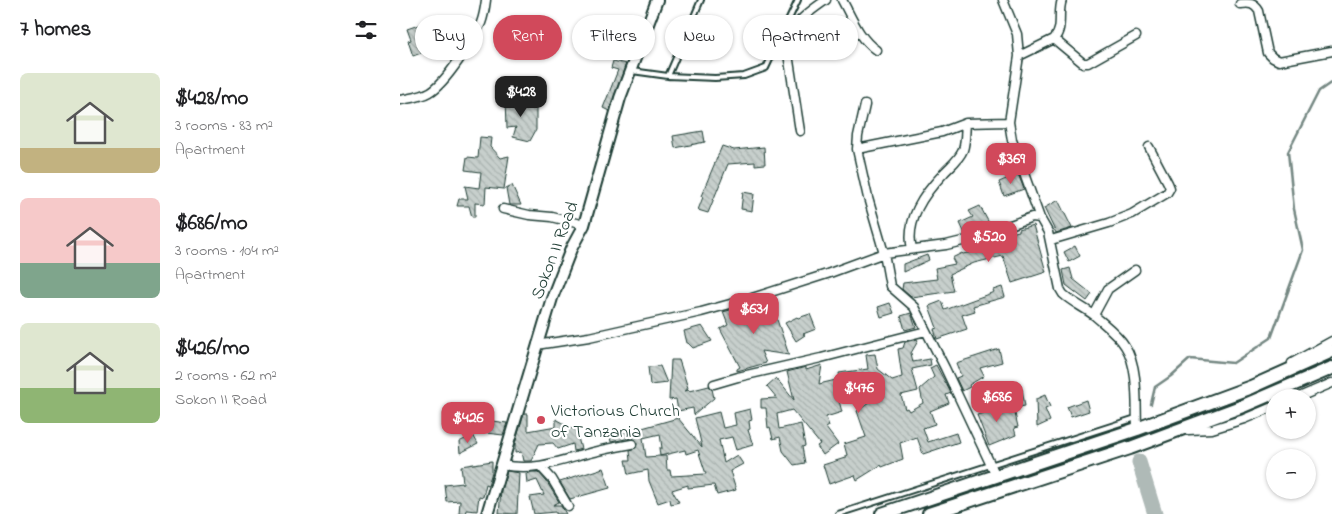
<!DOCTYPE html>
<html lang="en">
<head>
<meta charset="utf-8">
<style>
  body { margin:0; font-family:"Indie Flower",sans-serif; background:#f6f6f6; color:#202124; height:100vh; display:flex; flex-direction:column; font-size:19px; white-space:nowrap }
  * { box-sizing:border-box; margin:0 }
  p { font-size:16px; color:#757577 }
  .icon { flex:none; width:28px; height:28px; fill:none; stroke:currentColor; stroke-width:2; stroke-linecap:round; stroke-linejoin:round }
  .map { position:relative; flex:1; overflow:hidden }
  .details { display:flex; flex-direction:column; background:#fff; width:400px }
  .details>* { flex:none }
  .hud { position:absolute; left:15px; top:15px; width:475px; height:45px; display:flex; gap:10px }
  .fabs { position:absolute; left:866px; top:389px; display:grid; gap:10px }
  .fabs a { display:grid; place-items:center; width:50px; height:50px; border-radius:50%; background:#fff; box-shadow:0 1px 4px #0004; font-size:25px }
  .price { position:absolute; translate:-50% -42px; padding:0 11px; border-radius:10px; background:#d1495b; color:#fff; font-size:16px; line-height:32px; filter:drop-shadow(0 1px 2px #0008) }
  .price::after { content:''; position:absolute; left:50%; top:30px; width:15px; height:11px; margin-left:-8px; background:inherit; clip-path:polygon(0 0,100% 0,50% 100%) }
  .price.current { background:#222; color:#fff }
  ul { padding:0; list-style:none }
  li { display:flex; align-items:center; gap:15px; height:125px; padding:0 20px }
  li span { display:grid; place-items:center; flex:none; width:140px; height:100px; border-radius:8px; color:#555 }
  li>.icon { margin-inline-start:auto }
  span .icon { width:60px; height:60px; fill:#fffc; stroke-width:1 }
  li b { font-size:21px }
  h2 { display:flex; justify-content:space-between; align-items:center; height:60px; padding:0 20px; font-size:21px }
  .tag { padding:0 18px; border-radius:22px; background:#fff; box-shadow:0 1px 4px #0004; font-size:18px; line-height:45px }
  .tag.current { background:#d1495b; color:#fff }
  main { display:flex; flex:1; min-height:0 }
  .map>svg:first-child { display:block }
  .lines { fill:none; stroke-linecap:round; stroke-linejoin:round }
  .stream { stroke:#758883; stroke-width:2.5 }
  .river { stroke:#afbab7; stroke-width:15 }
  .building { fill:url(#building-back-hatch); stroke:#1f3d34; fill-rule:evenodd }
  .service-casing { stroke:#1f3d34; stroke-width:8 }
  .minor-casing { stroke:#1f3d34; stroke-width:11 }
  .tertiary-casing { stroke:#1f3d34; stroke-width:14 }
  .trunk-casing { stroke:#1f3d34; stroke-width:16 }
  .service { stroke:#fff; stroke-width:4 }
  .minor { stroke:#fff; stroke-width:8 }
  .tertiary { stroke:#fff; stroke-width:10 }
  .trunk { stroke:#fff; stroke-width:12 }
  .poi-dot { fill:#d1495b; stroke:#fff; stroke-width:2 }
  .labels { text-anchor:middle; stroke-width:4.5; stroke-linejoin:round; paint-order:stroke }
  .street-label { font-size:18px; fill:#1f3d34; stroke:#fff }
  .poi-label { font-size:18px; fill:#1f3d34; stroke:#fff; text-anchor:start }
</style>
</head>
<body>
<main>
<section class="details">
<h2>7 homes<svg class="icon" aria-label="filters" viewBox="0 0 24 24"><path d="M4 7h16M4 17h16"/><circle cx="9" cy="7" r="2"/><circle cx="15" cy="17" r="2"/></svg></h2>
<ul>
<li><span style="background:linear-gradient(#dfe7d0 75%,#c2b280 0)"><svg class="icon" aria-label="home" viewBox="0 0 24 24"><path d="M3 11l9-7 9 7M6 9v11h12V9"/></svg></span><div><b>$428/mo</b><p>3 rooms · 83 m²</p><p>Apartment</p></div></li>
<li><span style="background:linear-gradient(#f6c9c9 65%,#7fa58c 0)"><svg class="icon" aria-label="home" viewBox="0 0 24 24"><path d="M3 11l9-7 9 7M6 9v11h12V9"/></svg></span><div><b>$686/mo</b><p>3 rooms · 104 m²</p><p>Apartment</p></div></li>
<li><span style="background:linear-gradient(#dfe7d0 65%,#8fb573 0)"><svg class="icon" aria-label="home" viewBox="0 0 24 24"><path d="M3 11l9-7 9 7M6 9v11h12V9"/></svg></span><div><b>$426/mo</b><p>2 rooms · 62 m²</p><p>Sokon II Road</p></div></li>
</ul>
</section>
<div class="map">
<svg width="932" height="514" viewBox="0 0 932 514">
  <defs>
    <pattern id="building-back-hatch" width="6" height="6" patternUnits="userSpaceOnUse" patternTransform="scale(1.25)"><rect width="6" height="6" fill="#c7cfcc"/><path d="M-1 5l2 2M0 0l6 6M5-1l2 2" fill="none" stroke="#aab3b0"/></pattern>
  </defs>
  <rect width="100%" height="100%" fill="#fff"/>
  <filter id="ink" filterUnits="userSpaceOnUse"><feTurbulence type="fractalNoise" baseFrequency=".02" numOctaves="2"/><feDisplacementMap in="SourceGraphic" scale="10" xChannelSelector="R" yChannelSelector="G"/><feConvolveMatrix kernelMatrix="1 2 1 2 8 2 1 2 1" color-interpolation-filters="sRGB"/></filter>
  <g filter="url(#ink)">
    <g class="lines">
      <path class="stream" d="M751,404l4,-17 16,-11 19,-17 43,4 38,-25 32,-88 -9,-41 -6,-57 31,-61 13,-9"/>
      <path class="river" d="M739,462l16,52"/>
    </g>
    <path class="building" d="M33,20l10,25 -30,11 -5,-15 3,-1 -4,-11z
      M199,20l23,11 -2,11 -7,-1 -1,13 -18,-1 4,-9h-23l-1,-2 24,-7z
      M213,61l13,3 -17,47 -6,-3 15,-38 -7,-2z
      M118,92v14l18,2v22l-6,11 -17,-4 3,-10 -9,1 -1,-31z
      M303,131l2,11 -30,6 -2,-12z
      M80,137l11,1 -1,9 10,11 9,-2 -5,33 -18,-2 -1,17 -10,-1v14h-3l-3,-11h-12l2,-7h9l-3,-13 14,2 2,-16 -16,-2 2,-13 11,1z
      M322,146l12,4 30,-3 1,17 -10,1v-3l-27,2 -20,49 -10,-3 5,-13 -2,-1z
      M618,174l6,15 -20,7 -5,-14z
      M112,185l9,20h-12l-3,-17z
      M343,192l11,2 -2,17 -11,-2z
      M658,200l14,28 -16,5 -12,-25z
      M580,206l9,17 -24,11 -5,-11 13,-6 -4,-6z
      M633,225l13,47 -34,11 -9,-27 -29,7 -24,11 4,17 -43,6 -9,-8 1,-6 34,-4 -2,-11 20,-4 -3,-6 10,-5 1,1 29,-7 -1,-3 12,-3 -2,-6 18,-4v-2z
      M675,246l5,10 -11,6 -5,-10z
      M527,255l2,5 -26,12v-8z
      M670,268l3,11 19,15 -5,7 -21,-16 -3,-15z
      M602,287l3,10 -32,9 2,5 -13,4 5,14 -30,10 -3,-10 3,-1 -8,-22 13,-5 3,9 49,-18 -1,-2z
      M370,299l19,56 -28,-4 5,12 -29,8v-2l3,-2 -20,-38 8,-4 -5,-13 14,-4 2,7 19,-6 -2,-5z
      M490,303l4,10 -13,4 -3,-10z
      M511,313l5,14 -11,3 -4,-14z
      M410,314l6,15 -13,5 2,1 -9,6 -11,-18 12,-6 1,1z
      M302,326l10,15 -19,7 -5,-5h-1l-3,-12z
      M517,339l1,2 -7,12 2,9 17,-3 1,6 -19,4 6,22 -17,4 4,14 2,-1 2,3 14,-8 -3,-14 14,-12 -4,-9 6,-3 15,28 -5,2 3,8 -19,8 5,13 -12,4 5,14 28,-9 3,9 -36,12 -6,-17 -17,6 3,16 -21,8 -1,-2 -24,15 -2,-5 -26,9 -6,-19 22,-7v-2l2,-1 -3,-11 22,-7 -9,-26 12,-8 -5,-14 -24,3 1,4 -3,1 4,15 -16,5 3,9 -3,2 12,16 -15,11 -6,-9 3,-2 -28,-34 -15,4 2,15 22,-5 4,22 -3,1 3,16 -11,2 -11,-14 -3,-14 -7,2 -3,-12 -2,1 -2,-20h-5v-9l16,-1 -10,-12 9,-8 18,22 -7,-28 19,-5v3l16,-5 -3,19 21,-5 -1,-6 29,-4 -2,-14 9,-1 3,15 14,11 10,-3 -4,-28 5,-1 2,-6z
      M599,349l3,13 -22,6 4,8 -15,9 1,2 -8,4 -6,-13 5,-2 -5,-13z
      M271,360h8l9,28 -4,3 5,-1v1l20,-5 3,3 2,9 -20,17 -1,-7 -15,3 -2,-12 -7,1z
      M260,366l7,17 -17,2 -2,-18z
      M622,389l3,17 -10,2 -3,-18z
      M645,395l5,12 -5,2 5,12 -13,6 -1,-28z
      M596,397l6,17 12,-5 4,18 -4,1 2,7 -27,11 -12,-31 9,-3 -3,-10z
      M686,400l3,11 -18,6 -4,-10z
      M350,409l2,11 -3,1 1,8 -2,1 5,15 -17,5 -4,-13 -13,3 5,23 13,-8 6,9 -13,7 6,19 -19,5 -3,-10 -26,3v-3l-16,5 7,12 -8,2 -1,-5 -12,4 -9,-22 -1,-11 -19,4 -3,-14h5l-1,-10 6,-2 1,-7 -6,-3 -20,4 -1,-5 68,-19 24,29 -7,-29 24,-6 4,16 13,-3 -2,-12zM260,434l2,14h-3l1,8 -14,1 -3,-19zM285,450l1,4 12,-4 8,24 -35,2 -1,-6h-3l-1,-14h-6z
      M124,414h4v17l28,-5v-7l20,11 5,19 -7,2 -1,-7 -15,5 -5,-6 -14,1 -8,17h-8l-2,-9 -6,1v-10z
      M92,421l15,2 -4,12 -17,-2z
      M73,435l5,9 -18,9 -1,-11z
      M92,461v11l-4,13 -2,-1 -3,13 -4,-1 -2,15 -11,-1 -1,4h-6l1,-13 -13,1 -2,-17 18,-2 -2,-17z
      M203,468l7,20 -40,11 -10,-17z
      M107,471l12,2 -2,41 -18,-1 2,-23z
      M131,472h7l9,10 12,20 -6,3h8l5,9h-10v-2l-22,2 -4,-17 14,-2 -7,-15 -10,3 -1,-9z"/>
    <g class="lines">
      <g class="service-casing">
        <path id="service" d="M232,71l36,5 47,2 29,-2 22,-8 32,-68
          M268,76l33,-76
          M438,514l298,-96"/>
      </g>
      <g class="minor-casing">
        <path id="minor" d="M442,0c10,18 17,38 34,50
          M603,0l14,34 2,22 -10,66 3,18 28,78
          M840,4c10,-1 14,-1 19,7l9,42 5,5 6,3 53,-10
          M654,39l29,24h5l48,-27
          M619,56l35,-17c10,-11 3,-26 8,-39
          M0,100c10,-2 22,-3 30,-8 16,-9 43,-52 51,-69 3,-8 4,-15 5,-23
          M465,105l-7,31 -1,13 11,49 16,55 6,33 24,21 31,61 51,108
          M400,131l-12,-77c0,-28 16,-39 38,-54
          M457,149l85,-17 24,-9 43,-1
          M103,209l26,6 23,2 32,8
          M651,240l58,-17 23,-9 35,-21 3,-5 -2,-5 -19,-36
          M512,249c-7,-29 12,-55 31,-75 7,-8 16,-14 20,-24 3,-9 2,-18 3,-27
          M694,315l14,-26 27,-19
          M137,345l52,-8 112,-25 51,-14 75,-24 57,-21 62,-8 29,-7 57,-21 8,1 8,14 12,57 3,5c10,9 22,14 32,22 10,9 23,18 30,30 14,21 11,59 12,83
          M892,363l40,-22
          M314,384l24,-7 83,-19 105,-27
          M897,398l35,-15
          M788,430l24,-1 32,-10 31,-13
          M102,465c29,6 53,-2 80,-10 17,-5 33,-8 50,-11
          M140,466l12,13 16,27"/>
      </g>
      <g class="tertiary-casing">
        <path id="tertiary" d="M87,514l65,-216 19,-49 13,-24 36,-127 37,-98"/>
      </g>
      <g class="trunk-casing">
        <path id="trunk" d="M482,514l255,-85 114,-42 81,-36
          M529,514l201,-66 113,-42 89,-38"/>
      </g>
      <use href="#service" class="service"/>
      <use href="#minor" class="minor"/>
      <use href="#tertiary" class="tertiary"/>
      <use href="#trunk" class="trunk"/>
    </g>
  </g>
  <circle class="poi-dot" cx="141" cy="420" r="5"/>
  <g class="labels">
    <g class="street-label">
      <text transform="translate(154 250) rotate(-69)" y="6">Sokon II Road</text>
    </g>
    <g class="poi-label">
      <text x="151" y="416">Victorious Church<tspan x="151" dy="21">of Tanzania</tspan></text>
    </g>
  </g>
</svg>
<div class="fabs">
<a>+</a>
<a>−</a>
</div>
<b class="price current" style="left:121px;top:118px">$428</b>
<b class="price" style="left:611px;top:185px">$369</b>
<b class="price" style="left:589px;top:263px">$520</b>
<b class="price" style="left:354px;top:335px">$631</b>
<b class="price" style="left:459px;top:414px">$476</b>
<b class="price" style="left:597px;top:423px">$686</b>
<b class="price" style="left:68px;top:444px">$426</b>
<div class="hud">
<a class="tag">Buy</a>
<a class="tag current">Rent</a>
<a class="tag">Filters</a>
<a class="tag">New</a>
<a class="tag">Apartment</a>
</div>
</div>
</main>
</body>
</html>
